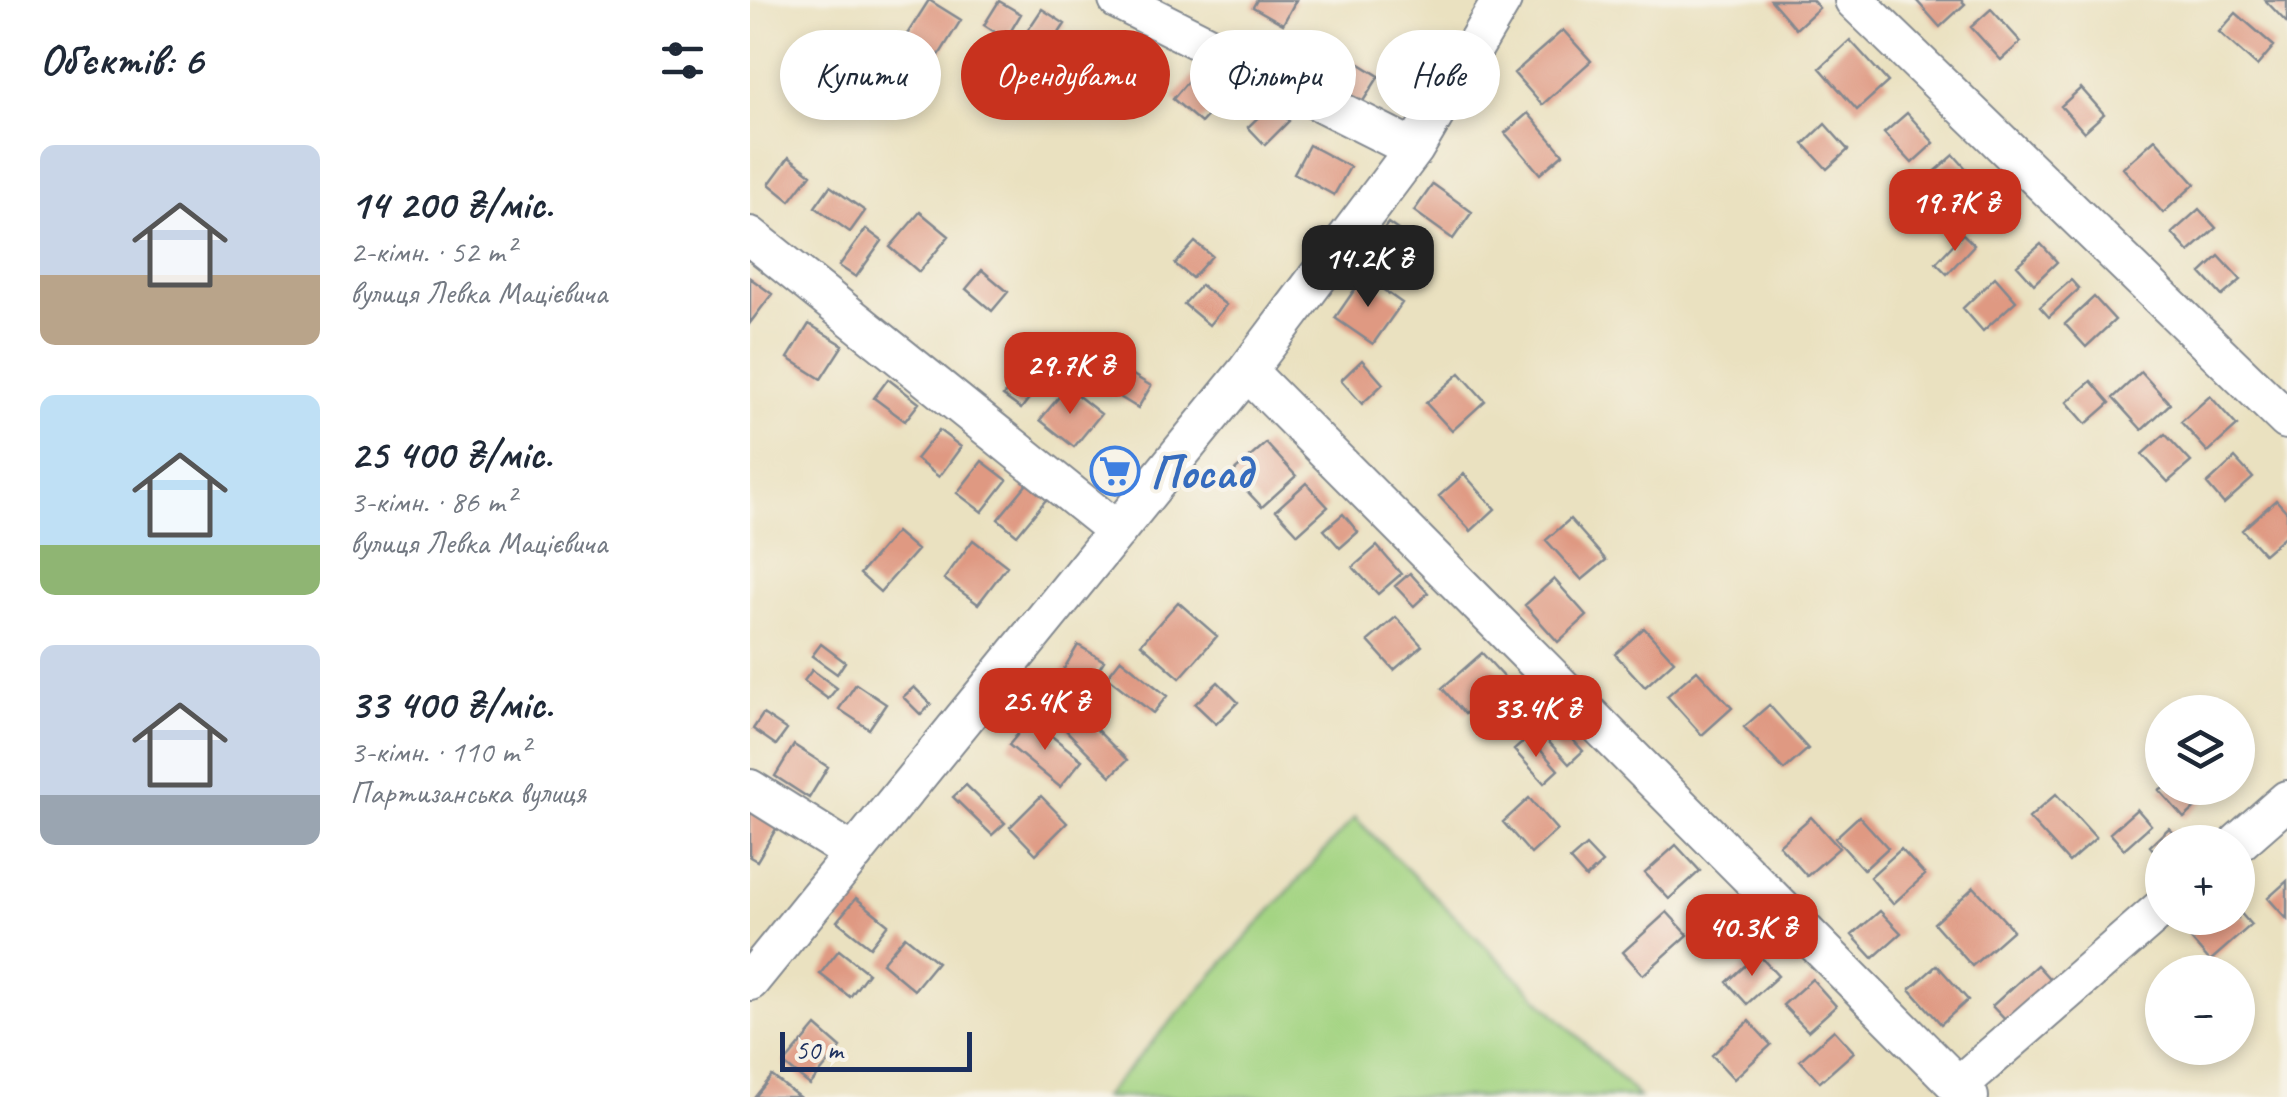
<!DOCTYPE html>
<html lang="uk">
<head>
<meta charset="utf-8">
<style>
  body { margin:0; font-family:Caveat,sans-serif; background:#f2f2f3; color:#1f2937; height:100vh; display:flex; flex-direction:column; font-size:38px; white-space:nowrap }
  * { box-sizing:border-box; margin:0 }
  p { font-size:32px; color:#747a83 }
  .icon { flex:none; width:55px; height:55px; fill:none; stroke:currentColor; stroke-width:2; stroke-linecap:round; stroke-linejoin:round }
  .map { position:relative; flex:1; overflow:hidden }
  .drawer { display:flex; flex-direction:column; background:#fff; width:750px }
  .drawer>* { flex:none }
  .hud { position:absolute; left:30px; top:30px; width:950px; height:90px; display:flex; gap:20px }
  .tools { position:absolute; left:1395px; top:695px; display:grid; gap:20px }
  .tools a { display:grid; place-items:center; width:110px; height:110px; border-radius:50%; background:#fff; box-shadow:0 5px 15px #0003; font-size:50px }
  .scale { position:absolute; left:30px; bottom:25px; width:192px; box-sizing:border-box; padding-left:10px; border:5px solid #1b2f5e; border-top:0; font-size:28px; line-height:35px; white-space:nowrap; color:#1b2f5e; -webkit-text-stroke:8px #f7f3e8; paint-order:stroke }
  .price { position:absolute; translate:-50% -85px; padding:0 22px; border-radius:20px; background:#c8321e; color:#fff; font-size:32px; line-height:65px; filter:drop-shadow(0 2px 5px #0008) }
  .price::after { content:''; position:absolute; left:50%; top:60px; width:30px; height:22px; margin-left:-15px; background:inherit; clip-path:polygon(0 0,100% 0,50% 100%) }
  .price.on { background:#222; color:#fff }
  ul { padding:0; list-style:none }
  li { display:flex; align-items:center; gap:30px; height:250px; padding:0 40px }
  li span { display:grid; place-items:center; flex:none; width:280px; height:200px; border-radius:15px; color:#555 }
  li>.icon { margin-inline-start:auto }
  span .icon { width:120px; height:120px; fill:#fffc; stroke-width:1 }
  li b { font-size:42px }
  h2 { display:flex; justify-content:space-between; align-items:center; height:120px; padding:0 40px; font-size:42px }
  .tag { padding:0 35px; border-radius:45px; background:#fff; box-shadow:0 5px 15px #0003; font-size:35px; line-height:90px }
  .tag.on { background:#c8321e; color:#fff }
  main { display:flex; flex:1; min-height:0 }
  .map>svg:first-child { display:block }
  .green { fill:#a4d483; stroke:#608270; stroke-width:2.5 }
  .building { fill:#df9982 }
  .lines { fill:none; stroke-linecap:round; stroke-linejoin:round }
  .minor-casing { stroke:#82888f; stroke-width:42 }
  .minor { stroke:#fff; stroke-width:38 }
  .labels { text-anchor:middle; stroke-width:8; stroke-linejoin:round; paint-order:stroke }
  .shop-label { font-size:48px; font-weight:bold; fill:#366cbe; stroke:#f7f3e8; text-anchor:start }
</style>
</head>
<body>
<main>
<section class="drawer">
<h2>Об’єктів: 6<svg class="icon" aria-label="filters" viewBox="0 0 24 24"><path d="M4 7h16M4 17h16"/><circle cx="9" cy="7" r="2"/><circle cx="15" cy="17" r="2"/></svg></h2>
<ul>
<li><span style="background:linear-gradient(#c9d6e8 65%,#b9a48a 0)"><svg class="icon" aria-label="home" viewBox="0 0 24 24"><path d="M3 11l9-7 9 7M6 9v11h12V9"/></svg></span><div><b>14 200 ₴/міс.</b><p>2-кімн. · 52 m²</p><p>вулиця Левка Мацієвича</p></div></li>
<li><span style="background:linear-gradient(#bfe0f5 75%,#8fb573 0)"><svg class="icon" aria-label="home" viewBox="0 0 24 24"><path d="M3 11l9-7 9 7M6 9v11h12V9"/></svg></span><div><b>25 400 ₴/міс.</b><p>3-кімн. · 86 m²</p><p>вулиця Левка Мацієвича</p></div></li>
<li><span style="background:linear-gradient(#c9d6e8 75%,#9aa5b1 0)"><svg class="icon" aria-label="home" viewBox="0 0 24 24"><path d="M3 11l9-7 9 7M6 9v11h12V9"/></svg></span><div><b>33 400 ₴/міс.</b><p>3-кімн. · 110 m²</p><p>Партизанська вулиця</p></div></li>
</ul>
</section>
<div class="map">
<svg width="1537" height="1097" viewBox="0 0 1537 1097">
  <rect width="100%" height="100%" fill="#f7f3e8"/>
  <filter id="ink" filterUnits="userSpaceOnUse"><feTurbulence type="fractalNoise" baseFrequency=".01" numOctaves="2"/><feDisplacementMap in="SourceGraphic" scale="20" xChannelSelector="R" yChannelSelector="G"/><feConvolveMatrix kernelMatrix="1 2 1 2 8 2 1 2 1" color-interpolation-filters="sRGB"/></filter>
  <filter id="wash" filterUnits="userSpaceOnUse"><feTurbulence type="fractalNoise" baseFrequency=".0048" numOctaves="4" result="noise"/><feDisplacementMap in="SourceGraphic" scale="40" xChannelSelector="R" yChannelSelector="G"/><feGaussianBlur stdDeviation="2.25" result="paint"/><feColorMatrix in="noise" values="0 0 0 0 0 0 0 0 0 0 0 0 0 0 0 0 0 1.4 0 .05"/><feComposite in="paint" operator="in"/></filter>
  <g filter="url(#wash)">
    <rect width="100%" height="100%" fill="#eae1c0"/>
    <path class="green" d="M605,817v1l284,279h-536z"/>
    <g id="blocks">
      <path class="building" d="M179,0l32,20 -23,37 -32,-21z
        M507,0h39l-13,24 -30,-17z
        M1021,0h41l7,8 -23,21z
        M1166,0h45l4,4 -25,23z
        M1515,0h22v23z
        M249,1l22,13 -15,25 -22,-14z
        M292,9l23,15 -16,24 -23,-15z
        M1241,9l30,33 -20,18 -30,-33z
        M1486,13l38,33 -17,20 -38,-34z
        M813,30l28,31 -49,44 -28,-32z
        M374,40l31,16 -25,48 -31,-16z
        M1100,40l38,42 -31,28 -37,-42z
        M319,57l16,9 -12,21 -16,-10z
        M600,58l29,18 -19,30 -29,-19z
        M442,76l29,25 -20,22 -28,-24z
        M1331,88l23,26 -20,18 -23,-26z
        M523,103l16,18 -24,24 -17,-18z
        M778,113l35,41 -23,20 -35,-41z
        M1157,113l27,30 -22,20 -28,-30z
        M1075,124l23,26 -21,19 -23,-25z
        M1405,139l40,45 -32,29 -40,-45z
        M559,145l41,22 -16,28 -40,-22z
        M1204,155l32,36 -31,30 -22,-23 -24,19 -11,-13z
        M39,157l22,17 -21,27 -21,-17z
        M683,184l39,28 -19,27 -39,-28z
        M80,186l35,25 -15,21 -35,-25z
        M1449,209l17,19 -27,24 -17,-19z
        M170,212l29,24 -30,36 -29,-25z
        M638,223l27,19 -20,29 -27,-19z
        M116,229l16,12 -26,36 -17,-11z
        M1213,234l11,11 -27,29 -11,-11z
        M445,242l17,14 -20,22 -17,-14z
        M1291,244l16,18 -23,22 -17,-19z
        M1469,256l22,24 -19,16 -21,-23z
        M232,270l26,22 -16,19 -26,-22z
        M614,276l38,27 -29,41 -38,-26z
        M1245,277l21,24 -33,30 -20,-23z
        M0,278l22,16 -22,29z
        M1321,280l8,9 -30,28 -9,-10z
        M451,285l25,20 -17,20 -25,-21z
        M1344,297l21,23 -29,27 -21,-23z
        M59,324l34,21 -22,34 -33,-21z
        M612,360l21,24 -21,20 -21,-24z
        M360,361l41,25 -13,22 -41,-25z
        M278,363l18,13 -25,33 -18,-13z
        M1391,372l29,32 -28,26 -29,-32z
        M710,373l25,28 -33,30 -26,-28z
        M138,379l31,24 -14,18 -31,-23z
        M1341,381l19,22 -24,21 -19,-22z
        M317,387l34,27 -27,33 -34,-27z
        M1460,396l27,30 -29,26 -27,-30z
        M189,430l22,17 -22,30 -23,-18z
        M1415,434l26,28 -23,20 -26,-28z
        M516,443l30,33 -34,31 -31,-33z
        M362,451l17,15 -16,18 -17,-15z
        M1485,458l18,20 -29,26 -17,-20z
        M232,461l25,19 -25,32 -25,-19z
        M714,474l31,35 -24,22 -32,-35z
        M281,479l19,16 -33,40 -19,-16z
        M556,483l22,24 -30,27 -22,-24z
        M1526,500l11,12v22l-23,20 -22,-24z
        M593,514l15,18 -18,16 -16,-18z
        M820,519l36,41 -24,20 -36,-40z
        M146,532l21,18 -37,42 -20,-18z
        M223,540l34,26 -29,38 -34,-25z
        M627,546l24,28 -23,20 -25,-27z
        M660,573l18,20 -14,13 -19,-20z
        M804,579l33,37 -29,26 -33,-37z
        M428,602l39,34 -37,42 -39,-34z
        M646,617l26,29 -28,24 -26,-29z
        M894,628l30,33 -29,26 -30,-33z
        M71,644l24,18 -8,12 -25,-18z
        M328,645l26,16 -17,26 -25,-15z
        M732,653l23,25 -40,36 -23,-26z
        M371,659l46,37 -14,17 -46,-36z
        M62,670l25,18 -9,11 -24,-18z
        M947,670l35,38 -30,27 -35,-39z
        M468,682l20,20 -22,22 -21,-20z
        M106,684l30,20 -17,25 -30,-20z
        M164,687l17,17 -10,11 -18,-18z
        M1019,705l39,44 -24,21 -40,-43z
        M323,706l54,54 -16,16 -54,-55z
        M751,708l9,11 -14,13 -10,-11z
        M13,714l24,16 -11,15 -23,-16z
        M803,718l30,33 -14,13 -30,-33z
        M280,719l52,41 -22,27 -51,-42z
        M779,737l29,33 -14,13 -30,-33z
        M44,745l34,22 -19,31 -34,-22z
        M216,785l39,38 -13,12 -39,-38z
        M1412,788h56l-34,30 -25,-28z
        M1306,794l40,44 -27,24 -40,-44z
        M291,796l26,27 -31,31 -26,-27z
        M779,798l28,32 -26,24 -28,-32z
        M0,808l29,16 -22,37 -7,-4z
        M1387,809l14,16 -27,24 -14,-16z
        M1109,816l29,32 -24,22 -29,-32z
        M1061,817l28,31 -32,28 -28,-31z
        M1419,828l13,14h-20v18l-12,-14z
        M926,845l24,26 -31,28 -24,-26z
        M836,846l16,17 -16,15 -16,-18z
        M1151,849l24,26 -32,29 -23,-27z
        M1537,881v38l-19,-21z
        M1224,887l39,43 -41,36 -38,-43z
        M106,898l32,26 -18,23 -33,-26z
        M972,902l27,30 -22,18 -27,-29z
        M1488,910l13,15 -41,36 -22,-25 21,-18h29z
        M1130,911l21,22 -28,25 -21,-23z
        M917,912l21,23 -45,40 -20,-23z
        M155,936l32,26 -23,28 -32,-27z
        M89,950l29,23 -18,24 -30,-23z
        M1008,954l20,22 -31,28 -20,-22z
        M1187,965l31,35 -27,24 -31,-35z
        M1287,965l20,22 -45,40 -20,-21z
        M1062,979l24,27 -28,25 -25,-26z
        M999,1021l22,24 -37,34 -22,-24z
        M66,1026l25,22 -31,37 -26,-21z
        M1084,1030l20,22 -34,30 -20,-22z
        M22,1076l27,21h-44z"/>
    </g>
  </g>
  <g filter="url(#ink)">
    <use href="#blocks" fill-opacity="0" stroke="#82888f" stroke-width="2.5"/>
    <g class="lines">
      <g class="minor-casing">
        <path id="minor" d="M368,0l296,149
          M1104,0l433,420
          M0,236l367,295
          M497,371l722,726
          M0,789l104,65
          M1488,843l49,-43
          M0,981l497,-610 167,-222 88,-149
          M1208,1086l204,-178"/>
      </g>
      <use href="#minor" class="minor"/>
    </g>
  </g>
  <defs>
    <g id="supermarket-ring" transform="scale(2.5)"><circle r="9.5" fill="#f7f3e8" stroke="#3f7fe0" stroke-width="1.5"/><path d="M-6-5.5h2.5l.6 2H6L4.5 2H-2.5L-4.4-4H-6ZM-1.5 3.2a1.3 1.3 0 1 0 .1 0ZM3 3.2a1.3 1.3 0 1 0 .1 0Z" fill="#3f7fe0"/></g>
  </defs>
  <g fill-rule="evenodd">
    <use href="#supermarket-ring" x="365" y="471"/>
  </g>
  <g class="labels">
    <g class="shop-label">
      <text x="400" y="488">Посад</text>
    </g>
  </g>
</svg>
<div class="tools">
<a><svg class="icon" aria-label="layers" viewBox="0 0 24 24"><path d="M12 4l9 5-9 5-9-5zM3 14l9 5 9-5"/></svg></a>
<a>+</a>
<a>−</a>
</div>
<div class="scale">50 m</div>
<b class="price" style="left:1205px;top:254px">19.7K ₴</b>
<b class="price on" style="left:618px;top:310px">14.2K ₴</b>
<b class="price" style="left:320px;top:417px">29.7K ₴</b>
<b class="price" style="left:295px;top:753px">25.4K ₴</b>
<b class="price" style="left:786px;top:760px">33.4K ₴</b>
<b class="price" style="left:1002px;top:979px">40.3K ₴</b>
<div class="hud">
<a class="tag">Купити</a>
<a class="tag on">Орендувати</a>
<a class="tag">Фільтри</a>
<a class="tag">Нове</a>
</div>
</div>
</main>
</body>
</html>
